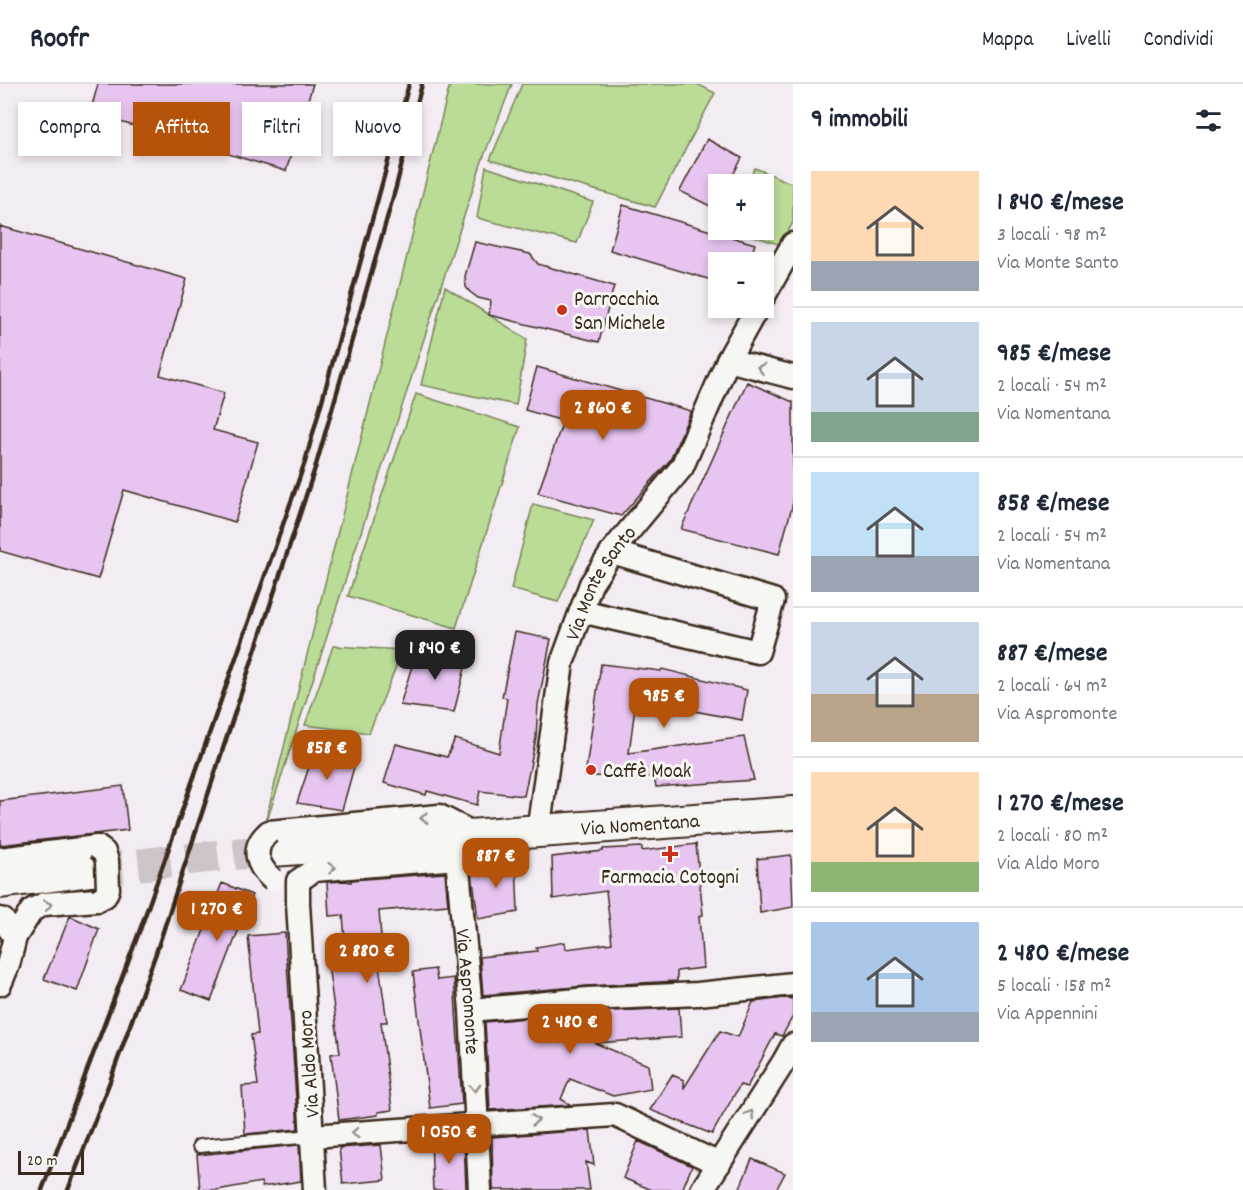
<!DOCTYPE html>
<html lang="it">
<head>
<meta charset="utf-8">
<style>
  body { margin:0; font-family:Dekko,sans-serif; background:#f2f2f3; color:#1f2937; height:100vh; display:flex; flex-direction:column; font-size:22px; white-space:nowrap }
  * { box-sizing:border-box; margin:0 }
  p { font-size:20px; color:#747a83 }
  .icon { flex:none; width:33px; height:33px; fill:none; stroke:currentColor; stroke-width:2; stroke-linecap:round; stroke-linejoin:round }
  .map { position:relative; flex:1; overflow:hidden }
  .sheet { display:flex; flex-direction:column; background:#fff; width:450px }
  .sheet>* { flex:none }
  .banner { position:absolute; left:18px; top:18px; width:570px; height:54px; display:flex; gap:12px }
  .fabs { position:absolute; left:708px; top:90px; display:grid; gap:12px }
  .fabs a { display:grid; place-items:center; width:66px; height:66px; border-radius:0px; background:#fff; box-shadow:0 3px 9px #0003; font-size:30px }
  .scale { position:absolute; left:18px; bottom:15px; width:66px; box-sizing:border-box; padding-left:6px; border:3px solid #3b2a1e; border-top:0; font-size:16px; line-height:21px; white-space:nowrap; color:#3b2a1e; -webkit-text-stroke:4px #f6f6f2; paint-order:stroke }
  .price { position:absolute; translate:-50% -51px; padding:0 14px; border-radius:12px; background:#b45309; color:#fff; font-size:20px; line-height:39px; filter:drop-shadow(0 2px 3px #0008) }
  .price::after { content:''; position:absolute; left:50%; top:36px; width:18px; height:14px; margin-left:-9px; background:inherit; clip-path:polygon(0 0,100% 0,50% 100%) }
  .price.selected { background:#222; color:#fff }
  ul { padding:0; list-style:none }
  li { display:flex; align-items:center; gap:18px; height:150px; padding:0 18px }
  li+li { border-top:2px solid #e0e1e3 }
  li span { display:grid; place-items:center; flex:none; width:168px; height:120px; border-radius:0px; color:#555 }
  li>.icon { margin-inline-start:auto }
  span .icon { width:72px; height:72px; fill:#fffc; stroke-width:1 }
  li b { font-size:26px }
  h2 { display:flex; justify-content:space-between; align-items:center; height:72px; padding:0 18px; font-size:26px }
  .tag { padding:0 21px; border-radius:0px; background:#fff; box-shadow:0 3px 9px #0003; font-size:21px; line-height:54px }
  .tag.selected { background:#b45309; color:#fff }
  header { display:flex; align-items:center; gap:36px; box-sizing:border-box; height:84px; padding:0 30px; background:#fff; border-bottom:2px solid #e0e1e3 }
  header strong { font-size:28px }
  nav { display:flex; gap:33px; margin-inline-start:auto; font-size:21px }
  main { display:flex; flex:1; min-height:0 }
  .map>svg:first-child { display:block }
  .green { fill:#badc96; stroke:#7a835a; stroke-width:1.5 }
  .building { fill:#e8c5f0; stroke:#3b2a1e; stroke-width:1.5 }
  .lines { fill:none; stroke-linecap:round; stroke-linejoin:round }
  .secondary-tunnel { stroke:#cec5c8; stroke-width:32; stroke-dasharray:32 16; stroke-linecap:butt }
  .service-casing { stroke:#3b2a1e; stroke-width:16 }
  .minor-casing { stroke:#3b2a1e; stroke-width:27 }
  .secondary-casing { stroke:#3b2a1e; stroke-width:36 }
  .service { stroke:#f6f6f2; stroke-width:12 }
  .minor { stroke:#f6f6f2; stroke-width:22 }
  .secondary { stroke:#f6f6f2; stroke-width:32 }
  .rail { stroke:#3b2a1e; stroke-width:4.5 }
  .minor-bridge-casing { stroke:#3b2a1e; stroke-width:27; stroke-linecap:butt }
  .minor-bridge { stroke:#f6f6f2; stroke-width:22 }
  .oneway { stroke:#989088 }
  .poi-dot { fill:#c8321e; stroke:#f6f6f2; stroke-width:2 }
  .labels { text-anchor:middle; stroke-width:6; stroke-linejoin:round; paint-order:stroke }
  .poi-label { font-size:21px; fill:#3b2a1e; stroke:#f6f6f2; text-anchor:start }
  .street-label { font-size:21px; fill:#3b2a1e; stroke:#f6f6f2 }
</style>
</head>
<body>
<header>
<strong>Roofr</strong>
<nav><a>Mappa</a><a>Livelli</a><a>Condividi</a></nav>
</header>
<main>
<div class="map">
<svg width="793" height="1106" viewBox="0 0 793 1106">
  <rect width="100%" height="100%" fill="#f3ecf2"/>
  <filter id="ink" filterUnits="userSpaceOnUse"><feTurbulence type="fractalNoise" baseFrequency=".0167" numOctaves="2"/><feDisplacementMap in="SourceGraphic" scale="12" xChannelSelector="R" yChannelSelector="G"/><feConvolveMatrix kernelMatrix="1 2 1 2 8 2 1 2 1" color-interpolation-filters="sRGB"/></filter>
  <g filter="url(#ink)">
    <path class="green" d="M450,0h62l-30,77 -221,678z
      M522,0h175l18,9 -60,114 -165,-47z
      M486,83l107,35 -16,41 -100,-25z
      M755,84l38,16v38l-12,23 -46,-15h29v-46h-18z
      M445,203l82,52 -11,66 -95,-20z
      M416,310l104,33 -64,201 -108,-32z
      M533,420l61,16 -36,82 -47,-13z
      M333,562l70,4 -34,83 -64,-8z"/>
    <path class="building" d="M98,0h215l-27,87 -196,-58z
      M707,55l35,19 -14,26h-10v26l-38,-19z
      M623,121l132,39 -6,18h-31v20l-108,-32z
      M0,142l187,53 -27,96 64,18 -11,37 45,12 -23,80 -111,-32 -26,89 -98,-28z
      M475,158l55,12 8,10 76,22 -15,56 -110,-27 2,-14 -13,-3 -8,-6 -4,-5 -1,-11z
      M537,283l154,44 -21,49 -49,56 -83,-23 25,-72 -38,-11z
      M747,298l46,20v101l-14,51 -98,-25z
      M515,548l36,7 -13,65 -2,34 -12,58 -44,-5 -3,14 -50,-14 -1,4 -42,-12 12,-39 51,13 8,-18 44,14 8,-55 -5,-1z
      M443,565l24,11 -13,52 -54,-7 15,-49z
      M601,580l60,7 1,-2 85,21 -5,30 -106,-20 -7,53 115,-16 10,43 -98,7 -2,-10 -69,-1z
      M315,665l41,11 -14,50 -45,-7z
      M123,702l5,44 -128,15v-44z
      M696,760l7,71 -4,1 4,52 -26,3v10l-90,5 -104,9 -3,-38 57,-6 -1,-4 29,-5 1,7 46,-6 -6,-52 -53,8 -1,-42 51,-6v-2l39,-2v4z
      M791,771l2,52 -33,6 -3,-54z
      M516,776l2,52 -40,7 -7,-54z
      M445,789l3,32 -69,6 2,26h-6l12,85h-6l11,88 -14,2v3l-39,5 -8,-66 9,-1 -13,-96 19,-3 -3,-39 -14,1 -2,-34 19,-1 5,1v-2z
      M222,799l30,12 -41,106 -30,-11z
      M70,832l29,13 -22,62 -33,-12z
      M285,849l13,196 -53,5 -3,-48 16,-1 -7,-50 7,-1 -10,-98z
      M435,885l2,11 17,-2 8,126 -32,4 -17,-136z
      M784,914l9,1v17l-11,20 -7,-2 -28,53 -7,-2 -28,49 -62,-24 22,-35 12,5v8l36,-57 18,6 15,-35z
      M679,924l2,29 -86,6 53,22 3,24 -38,7 -43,-17 -9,20 10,6 -81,5 -5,-88 104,-10z
      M590,1046l4,35 -8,-3 4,28h-97l-1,-53z
      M464,1055l2,51h-33l-2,-49z
      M638,1057l54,25 -10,24h-30l-29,-12z
      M299,1061l2,36 -39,6 -1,-5 -44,8h-17l-3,-35z
      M381,1061l4,35 -42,4 -4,-36z
      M752,1075l33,14 -9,17h-37z"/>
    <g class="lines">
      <path class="secondary-tunnel" d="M91,786l181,-20"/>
      <g class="service-casing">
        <path id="service" d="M199,1062l113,-10"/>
      </g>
      <g class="minor-casing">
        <g id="minor">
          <path d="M764,212l29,-52"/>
          <path d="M728,276l65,17"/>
          <path d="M581,527l177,41 15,-52 -161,-48"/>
          <path d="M269,748l170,-16 37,19"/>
          <path id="s1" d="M538,748l24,-169 29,-79 23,-35 68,-82 46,-107 29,-52"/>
          <path id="s2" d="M457,774l14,152 9,180"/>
          <path d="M0,775l97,-12"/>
          <path d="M0,835l3,1 12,17"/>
          <path d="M0,900l8,-19 7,-28 17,-27 12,-6 53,-4"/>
          <path d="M471,926l117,-11 110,-5 95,-10"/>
          <path d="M312,1052l303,-21 104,49"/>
          <path d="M315,1106l-17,-287v-22l16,-11 143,-12"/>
          <path d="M702,1106l81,-127 10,-18"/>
        </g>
      </g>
      <g class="secondary-casing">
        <g id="secondary">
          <path id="s3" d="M272,766l521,-37"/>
          <path d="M0,798l91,-12"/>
        </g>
      </g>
      <use href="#service" class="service"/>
      <use href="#minor" class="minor"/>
      <use href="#secondary" class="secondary"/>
      <path class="rail" d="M42,1106l99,-263 164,-465 77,-278 27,-100
        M68,1106l42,-109 46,-128 160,-488 80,-278 26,-103"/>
      <g class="minor-bridge-casing">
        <path id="minor-bridge" d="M269,748c-19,16 -12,34 4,48
          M97,816l8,-4 3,-7 -1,-28 -3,-9 -7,-5"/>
      </g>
      <use href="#minor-bridge" class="minor-bridge"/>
    </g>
    <defs><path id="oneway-chevron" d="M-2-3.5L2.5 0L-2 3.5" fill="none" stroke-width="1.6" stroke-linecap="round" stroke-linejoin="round" transform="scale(1.5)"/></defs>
    <g class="oneway">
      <use href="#oneway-chevron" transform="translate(761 284) rotate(-165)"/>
      <use href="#oneway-chevron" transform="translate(424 734) rotate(175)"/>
      <use href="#oneway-chevron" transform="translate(332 784) rotate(-5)"/>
      <use href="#oneway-chevron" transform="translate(48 821) rotate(-11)"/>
      <use href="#oneway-chevron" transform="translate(475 1004) rotate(87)"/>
      <use href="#oneway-chevron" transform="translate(750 1030) rotate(-58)"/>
      <use href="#oneway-chevron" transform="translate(535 1036) rotate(-4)"/>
      <use href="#oneway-chevron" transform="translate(355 1049) rotate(176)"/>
    </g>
  </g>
  <g class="poi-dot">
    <circle cx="562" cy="226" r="6"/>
    <circle cx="591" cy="686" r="6"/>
    <path d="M667 761h6v6h6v6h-6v6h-6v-6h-6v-6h6z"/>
  </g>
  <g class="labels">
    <g class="poi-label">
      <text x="574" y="221">Parrocchia<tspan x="574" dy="24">San Michele</tspan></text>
      <text x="603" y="693">Caffè Moak</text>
      <text x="670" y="799" text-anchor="middle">Farmacia Cotogni</text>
    </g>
    <g class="street-label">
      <text dy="7" stroke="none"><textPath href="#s1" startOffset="260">Via Monte Santo</textPath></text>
      <text dy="7" stroke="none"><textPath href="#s3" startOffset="369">Via Nomentana</textPath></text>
      <text dy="7" stroke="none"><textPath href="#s2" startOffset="134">Via Aspromonte</textPath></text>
      <text transform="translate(308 980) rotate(-94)" y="7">Via Aldo Moro</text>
    </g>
  </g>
</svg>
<div class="fabs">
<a>+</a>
<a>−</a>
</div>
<div class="scale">20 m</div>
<b class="price" style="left:603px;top:357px">2 860 €</b>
<b class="price selected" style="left:435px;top:597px">1 840 €</b>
<b class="price" style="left:664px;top:645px">985 €</b>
<b class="price" style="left:327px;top:697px">858 €</b>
<b class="price" style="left:496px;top:805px">887 €</b>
<b class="price" style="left:217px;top:858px">1 270 €</b>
<b class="price" style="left:367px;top:900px">2 880 €</b>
<b class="price" style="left:570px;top:971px">2 480 €</b>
<b class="price" style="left:449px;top:1081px">1 050 €</b>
<div class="banner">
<a class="tag">Compra</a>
<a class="tag selected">Affitta</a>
<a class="tag">Filtri</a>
<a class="tag">Nuovo</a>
</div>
</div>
<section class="sheet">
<h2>9 immobili<svg class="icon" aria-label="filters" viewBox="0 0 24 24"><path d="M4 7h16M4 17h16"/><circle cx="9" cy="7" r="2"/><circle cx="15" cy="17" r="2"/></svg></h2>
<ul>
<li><span style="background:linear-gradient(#ffd9b3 75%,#9aa5b1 0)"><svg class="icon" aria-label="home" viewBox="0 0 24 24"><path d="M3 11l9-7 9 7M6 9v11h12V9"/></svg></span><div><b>1 840 €/mese</b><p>3 locali · 98 m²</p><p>Via Monte Santo</p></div></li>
<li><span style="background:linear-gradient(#c9d6e8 75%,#7fa58c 0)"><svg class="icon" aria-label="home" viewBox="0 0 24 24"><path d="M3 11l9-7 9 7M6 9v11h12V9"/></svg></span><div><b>985 €/mese</b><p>2 locali · 54 m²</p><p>Via Nomentana</p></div></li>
<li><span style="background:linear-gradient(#bfe0f5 70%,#9aa5b1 0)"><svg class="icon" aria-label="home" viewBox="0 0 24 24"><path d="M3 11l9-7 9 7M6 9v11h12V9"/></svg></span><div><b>858 €/mese</b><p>2 locali · 54 m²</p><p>Via Nomentana</p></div></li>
<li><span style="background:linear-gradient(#c9d6e8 60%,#b9a48a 0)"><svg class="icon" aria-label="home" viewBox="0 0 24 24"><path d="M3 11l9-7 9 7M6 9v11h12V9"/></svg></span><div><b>887 €/mese</b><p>2 locali · 64 m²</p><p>Via Aspromonte</p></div></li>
<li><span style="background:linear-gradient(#ffd9b3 75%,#8fb573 0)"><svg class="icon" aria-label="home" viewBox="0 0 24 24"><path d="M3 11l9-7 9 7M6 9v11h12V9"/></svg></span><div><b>1 270 €/mese</b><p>2 locali · 80 m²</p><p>Via Aldo Moro</p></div></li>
<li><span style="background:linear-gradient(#a9c7e8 75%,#9aa5b1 0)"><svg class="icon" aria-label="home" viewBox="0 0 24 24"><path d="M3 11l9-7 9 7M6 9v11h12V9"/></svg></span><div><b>2 480 €/mese</b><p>5 locali · 158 m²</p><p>Via Appennini</p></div></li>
</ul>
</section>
</main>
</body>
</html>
